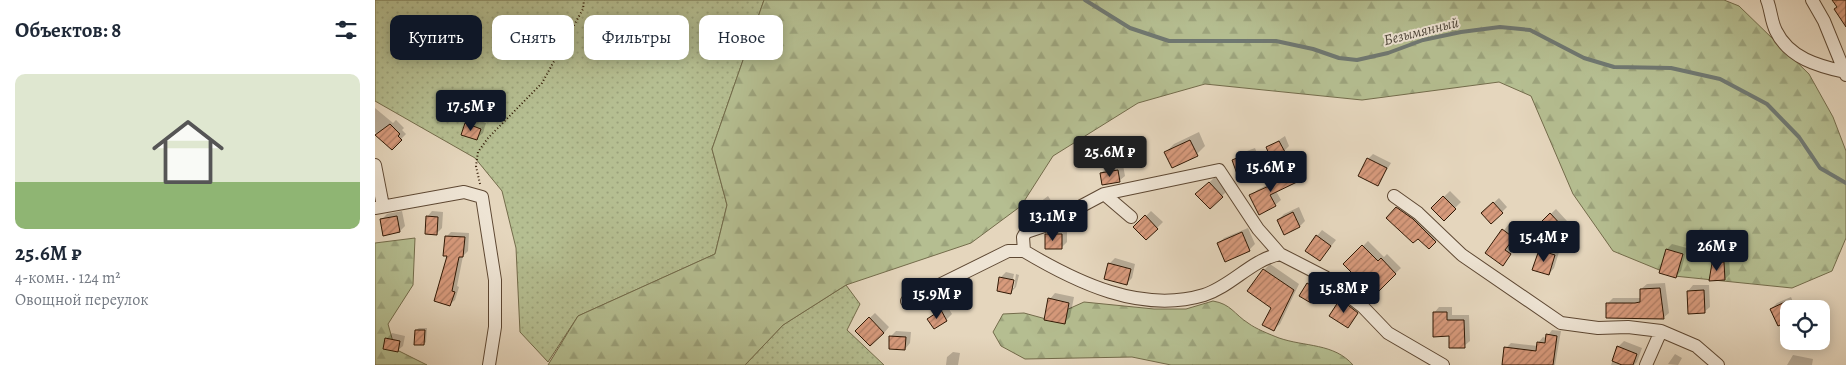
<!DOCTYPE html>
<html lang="ru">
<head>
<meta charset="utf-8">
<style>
  body { margin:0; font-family:Alegreya,serif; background:#f6f6f7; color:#1f2937; height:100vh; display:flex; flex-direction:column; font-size:19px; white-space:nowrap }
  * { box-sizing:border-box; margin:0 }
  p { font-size:16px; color:#747a83 }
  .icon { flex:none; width:28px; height:28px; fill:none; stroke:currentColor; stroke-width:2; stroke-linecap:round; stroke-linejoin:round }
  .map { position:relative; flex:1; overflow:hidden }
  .side { display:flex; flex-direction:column; background:#fff; width:375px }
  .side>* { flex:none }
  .banner { position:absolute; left:15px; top:15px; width:475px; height:45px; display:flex; gap:10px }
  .fabs { position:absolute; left:1405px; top:300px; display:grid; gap:10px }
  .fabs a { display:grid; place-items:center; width:50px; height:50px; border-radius:10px; background:#fff; box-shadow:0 2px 12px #0003; font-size:25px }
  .price { position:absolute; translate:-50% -42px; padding:0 11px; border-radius:5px; background:#111827; color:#fff; font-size:16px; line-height:32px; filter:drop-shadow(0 1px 2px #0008) }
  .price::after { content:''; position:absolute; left:50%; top:30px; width:15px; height:11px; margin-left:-8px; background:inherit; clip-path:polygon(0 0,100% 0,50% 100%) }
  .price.active { background:#222; color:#fff }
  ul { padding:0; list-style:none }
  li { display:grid; align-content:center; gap:10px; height:265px; padding:0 15px }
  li+li { border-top:1px solid #e0e1e3 }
  li span { display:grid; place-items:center; height:155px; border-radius:10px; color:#555 }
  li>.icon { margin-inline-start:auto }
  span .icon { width:90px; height:90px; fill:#fffc; stroke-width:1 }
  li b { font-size:21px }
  h2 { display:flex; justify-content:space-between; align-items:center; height:60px; padding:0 15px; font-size:21px }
  .chip { padding:0 18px; border-radius:10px; background:#fff; box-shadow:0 2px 12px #0003; font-size:18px; line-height:45px }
  .chip.active { background:#111827; color:#fff }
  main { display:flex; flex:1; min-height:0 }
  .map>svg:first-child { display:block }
  .grass { fill:url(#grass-dots); stroke:#736c4b }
  .forest { fill:url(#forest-firs); stroke:#736c4b }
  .shadow { fill:#0003 }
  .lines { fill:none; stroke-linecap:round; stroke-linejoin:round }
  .stream { stroke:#6f7872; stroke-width:4 }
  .building { fill:url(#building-hatch); stroke:#311905 }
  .minor-casing { stroke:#5e4833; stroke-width:14 }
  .path { stroke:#311905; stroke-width:2; stroke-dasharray:1 2.5; stroke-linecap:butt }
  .minor { stroke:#eee4d4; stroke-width:12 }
  .labels { text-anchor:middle; stroke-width:4; stroke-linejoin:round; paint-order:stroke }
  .water-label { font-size:15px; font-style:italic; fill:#50483c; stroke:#eee4d4 }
</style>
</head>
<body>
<main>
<section class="side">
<h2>Объектов: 8<svg class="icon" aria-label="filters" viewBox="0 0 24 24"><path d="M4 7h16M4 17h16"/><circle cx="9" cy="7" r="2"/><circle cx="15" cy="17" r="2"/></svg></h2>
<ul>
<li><span style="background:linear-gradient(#dfe7d0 70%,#8fb573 0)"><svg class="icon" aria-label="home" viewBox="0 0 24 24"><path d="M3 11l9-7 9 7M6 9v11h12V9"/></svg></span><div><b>25.6M ₽</b><p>4-комн. · 124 m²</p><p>Овощной переулок</p></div></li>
</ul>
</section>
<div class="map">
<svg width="1471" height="365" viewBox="0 0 1471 365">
  <defs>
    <pattern id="grass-dots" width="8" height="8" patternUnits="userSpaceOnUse" patternTransform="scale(1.25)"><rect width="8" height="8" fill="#b5be91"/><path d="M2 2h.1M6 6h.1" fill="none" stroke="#9ca37c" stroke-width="1.8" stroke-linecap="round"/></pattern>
    <pattern id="forest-firs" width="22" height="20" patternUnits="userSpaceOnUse" patternTransform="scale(1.25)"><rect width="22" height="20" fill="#b5be91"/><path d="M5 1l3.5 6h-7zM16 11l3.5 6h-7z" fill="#9ca37c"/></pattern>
    <pattern id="building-hatch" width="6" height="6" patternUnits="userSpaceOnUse" patternTransform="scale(1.25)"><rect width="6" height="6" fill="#d79a7c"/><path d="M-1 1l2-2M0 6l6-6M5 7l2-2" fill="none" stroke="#af7d64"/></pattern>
  </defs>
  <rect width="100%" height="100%" fill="#e5d6bd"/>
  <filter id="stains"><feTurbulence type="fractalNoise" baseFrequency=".004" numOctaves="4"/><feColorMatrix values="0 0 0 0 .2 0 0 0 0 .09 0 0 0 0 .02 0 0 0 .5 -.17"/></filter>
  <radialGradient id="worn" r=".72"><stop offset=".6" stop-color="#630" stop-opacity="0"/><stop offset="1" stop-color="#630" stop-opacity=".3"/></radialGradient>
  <path class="grass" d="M0,0h389l-52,149 15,56 -12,49 -137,62 -30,46 -28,-30 -4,-84 -14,-57 -27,-33 -100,-57z
    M471,285l14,19 -13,26 37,35h-139l38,-40z"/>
  <path class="forest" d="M389,0h960l15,6 70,68 24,43 13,34v87l-14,33 -40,17 -118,-12 -61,-25 -40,-57 -42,-98 -32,-14 -137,18 -157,-16 -67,19 -85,53 -32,50 -50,37 -125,42 -63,40 -38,40h-197l30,-49 137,-62 12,-49 -15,-56z
    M40,238l-2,47 -25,39 7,25 32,16h-52v-122z
    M838,301c18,3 21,13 35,22 8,6 21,11 31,15 26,9 55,5 74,27h-182l-39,-8 -107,2 -24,-13 -8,-14 10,-18 21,-1 22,6 38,-17 70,7h32z"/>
  <path class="shadow" d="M0,108l18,15 3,-3 8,8 -2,2 4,4 -14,14 -17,-16z
    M96,118l15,5 -3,10 -6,5 -11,-14z
    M824,132l6,14 -8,8 -31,-2 8,-8z
    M910,136l4,10 -5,5 -17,-3z
    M880,148l5,13 -6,5 -20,-6 5,-6z
    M998,154l18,9 -13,21 -10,-25z
    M748,165l2,11 -6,5 -18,-8 6,-5z
    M922,166l5,9 -6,6 -20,10 5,9 -6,5 -24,-9 6,-6 24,-12 4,-6z
    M840,177l12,14 -17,17 -13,-14z
    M1075,191l11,11 -17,17 -12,-11z
    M673,196l7,11 -5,5h-23z
    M1124,198l8,9 -16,16 -9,-10z
    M1027,203l39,33 -12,12 -11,-11 -31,-19z
    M924,207l6,14 -5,5 -16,7 -6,-13 6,-6z
    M1181,209l11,12 -20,19 -11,-12z
    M27,211l3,15 -5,5 -19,-11 6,-6z
    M57,211l11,1 -1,16 -5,5 -10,-16z
    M776,211l12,11 -17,17 -11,-12z
    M1134,224l10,8 -9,12 6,4 -13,16 -17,-11z
    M873,228l7,16 -6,6 -24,10 -7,-16 6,-6z
    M677,229h15v13l-6,6 -15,-13z
    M947,230l14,10 -16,20 -3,-24z
    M76,232l18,1 -1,18 -5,5 -6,30 2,1 -4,13 -5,4 -4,-67z
    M993,241l16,16 3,-3 14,14 -32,31 -7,-18 -17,-17z
    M1297,244l15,4 -6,23 -6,6 -8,-28z
    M1170,245l15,4 -6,19 -5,6 -15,-4 6,-20z
    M1354,257l1,17 -5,5 -12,-15 6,-6z
    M740,258l20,6 -3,14 -6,6 -17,-20z
    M895,264l29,20 -19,40 -6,5 -1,-21 -9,-38z
    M631,272l8,2 -3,14h3l2,-14 3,1 -3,12 -5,5 -11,-14z
    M939,278l9,6 -13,17 -9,-6z
    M1290,283l4,30 -6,5 -56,-14 6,-6h29l-1,-9 6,-5z
    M1318,285h16l1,22 -6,5 -16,-21z
    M680,293l19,4 -4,20 -6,6 -14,-24z
    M971,295l16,12 -14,19 -7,-26z
    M1416,297l5,12h-7v11l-18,-11 6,-6z
    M572,306l5,8 -6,6 -17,-1z
    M1064,307h13v8h17l1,26 -6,5 -14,-11 -16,-22z
    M500,313l14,14 -5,6 -28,-2z
    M44,328h8l-1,14 -2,2 -8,-14z
    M1177,330l9,1 -6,34h-26l-23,-17 5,-5 27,3v-3l5,-6 3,1z
    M521,331l15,1 -1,11 -5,6 -14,-13z
    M17,333l13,3 -2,10 -6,5 -11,-12z
    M1249,341l18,7 -5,14 -3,3h-23l7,-18z
    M578,352l7,1 -2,12h-12l1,-8z
    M1300,354l7,4 -4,7 -10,-1z
    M1418,355l20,4 -1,6h-25z"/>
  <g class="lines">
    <path class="stream" d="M710,0l45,28 39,13h107l37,8 26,9 18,2 31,-7 35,-13 38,-8 39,-5 30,3 54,28 30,9 57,1 49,11 47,25 32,33 21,31 26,15"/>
  </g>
  <path class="building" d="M1457,0h14v27l-12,-18 3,-2z
    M90,123l16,6 -4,11 -16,-5z
    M15,124l10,10 -2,2 4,4 -10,10 -17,-15z
    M815,140l8,16 -26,12 -8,-16z
    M904,141l6,11 -14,7 -5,-12z
    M874,153l6,14 -18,7 -5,-14z
    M992,158l20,10 -9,18 -20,-10z
    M743,170l2,12 -18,3 -2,-12z
    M916,170l6,12 -27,13 6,11 -17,9 -10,-20 31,-14 -2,-4z
    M834,182l14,15 -13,12 -15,-15z
    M1068,196l13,13 -12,12 -13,-13z
    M667,201l8,12 -18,8 -6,-9z
    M1118,202l10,11 -12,11 -10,-11z
    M1021,207l17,12 23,23 -7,7 -11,-10 -5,4 -27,-25z
    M918,212l7,15 -16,8 -7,-15z
    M1175,213l13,14 -16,14 -12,-13z
    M770,215l13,14 -12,11 -13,-13z
    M22,216l3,16 -17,4 -3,-17z
    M51,216l12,1 -1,18 -12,-1z
    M1127,229l12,9 -9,12 6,4 -8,12 -18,-13z
    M867,232l8,19 -25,11 -8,-19z
    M670,234h17v15h-17z
    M941,235l15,11 -11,15 -15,-10z
    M70,236l20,1 -2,20h-4l-7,34 3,1 -5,14 -16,-5 13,-45h-4z
    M987,245l16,16 3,-3 15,16 -25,25v3l-16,-15 5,-6 -17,-17z
    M1291,249l17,5 -7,24 -17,-5z
    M1164,250l16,5 -6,20 -17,-5z
    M1349,262l1,18 -16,1 3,-18z
    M733,263l23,6 -4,16 -23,-6z
    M888,269l31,21 -20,41 -12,-6 9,-17 -24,-17z
    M624,277l15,3 -3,14 -14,-3z
    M932,283l12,7 -8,13 -12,-7z
    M1285,288l4,31 -58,-1v-15h29l5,-1v-13z
    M1329,290l1,23 -17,1 -1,-23z
    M673,298l21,5 -4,21 -21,-4z
    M965,299l18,14 -10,15 -19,-12z
    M1410,302l4,8v11l-11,5 -8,-17z
    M566,310l6,11 -13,8 -7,-10z
    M1058,312h14v8h17l1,28h-16v-12l-16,1z
    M494,317l15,16 -14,13 -15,-15z
    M40,330h10l-1,15h-10z
    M1171,334l11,2 -4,29h-51l2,-18 32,4 1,-9 8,1z
    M514,336l17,1 -1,13 -16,-1z
    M10,338l15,3 -2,11 -15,-3z
    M1242,346l20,8 -4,11h-11l-10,-4z"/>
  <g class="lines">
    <g class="minor-casing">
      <path id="minor" d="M1392,0c4,10 4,21 9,31 13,27 42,35 69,41
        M1437,0l12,21 22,54
        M0,165l8,41
        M729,194l115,-24 39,59 22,25 45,23 38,30 25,26 55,32
        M1019,196l24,17 44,42 99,68 37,5 30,-1 33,4 35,15 22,19
        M0,208l89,-16 18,5 13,83v47l-6,38
        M756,217l-27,-23 -60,32 -18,6 -3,5 1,14c52,31 117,63 180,44 28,-9 47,-35 76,-41
        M532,301l101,-50h16
        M1271,365l15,-34"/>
    </g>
    <path class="path" d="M105,184l-4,-18 2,-14 10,-14 54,-55 41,-74 1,-9"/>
    <use href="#minor" class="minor"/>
  </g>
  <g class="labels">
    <g class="water-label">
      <text transform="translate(1046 31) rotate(-14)" y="5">Безымянный</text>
    </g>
  </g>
  <rect width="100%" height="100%" filter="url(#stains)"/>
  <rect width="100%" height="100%" fill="url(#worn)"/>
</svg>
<div class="fabs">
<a><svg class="icon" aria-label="locate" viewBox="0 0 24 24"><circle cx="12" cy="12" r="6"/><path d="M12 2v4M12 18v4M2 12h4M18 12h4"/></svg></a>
</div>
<b class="price" style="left:96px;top:132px">17.5M ₽</b>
<b class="price active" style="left:735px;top:178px">25.6M ₽</b>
<b class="price" style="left:896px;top:193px">15.6M ₽</b>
<b class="price" style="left:678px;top:242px">13.1M ₽</b>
<b class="price" style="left:1169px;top:263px">15.4M ₽</b>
<b class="price" style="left:1342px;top:272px">26M ₽</b>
<b class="price" style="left:969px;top:314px">15.8M ₽</b>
<b class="price" style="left:562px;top:320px">15.9M ₽</b>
<div class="banner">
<a class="chip active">Купить</a>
<a class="chip">Снять</a>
<a class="chip">Фильтры</a>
<a class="chip">Новое</a>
</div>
</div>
</main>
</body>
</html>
